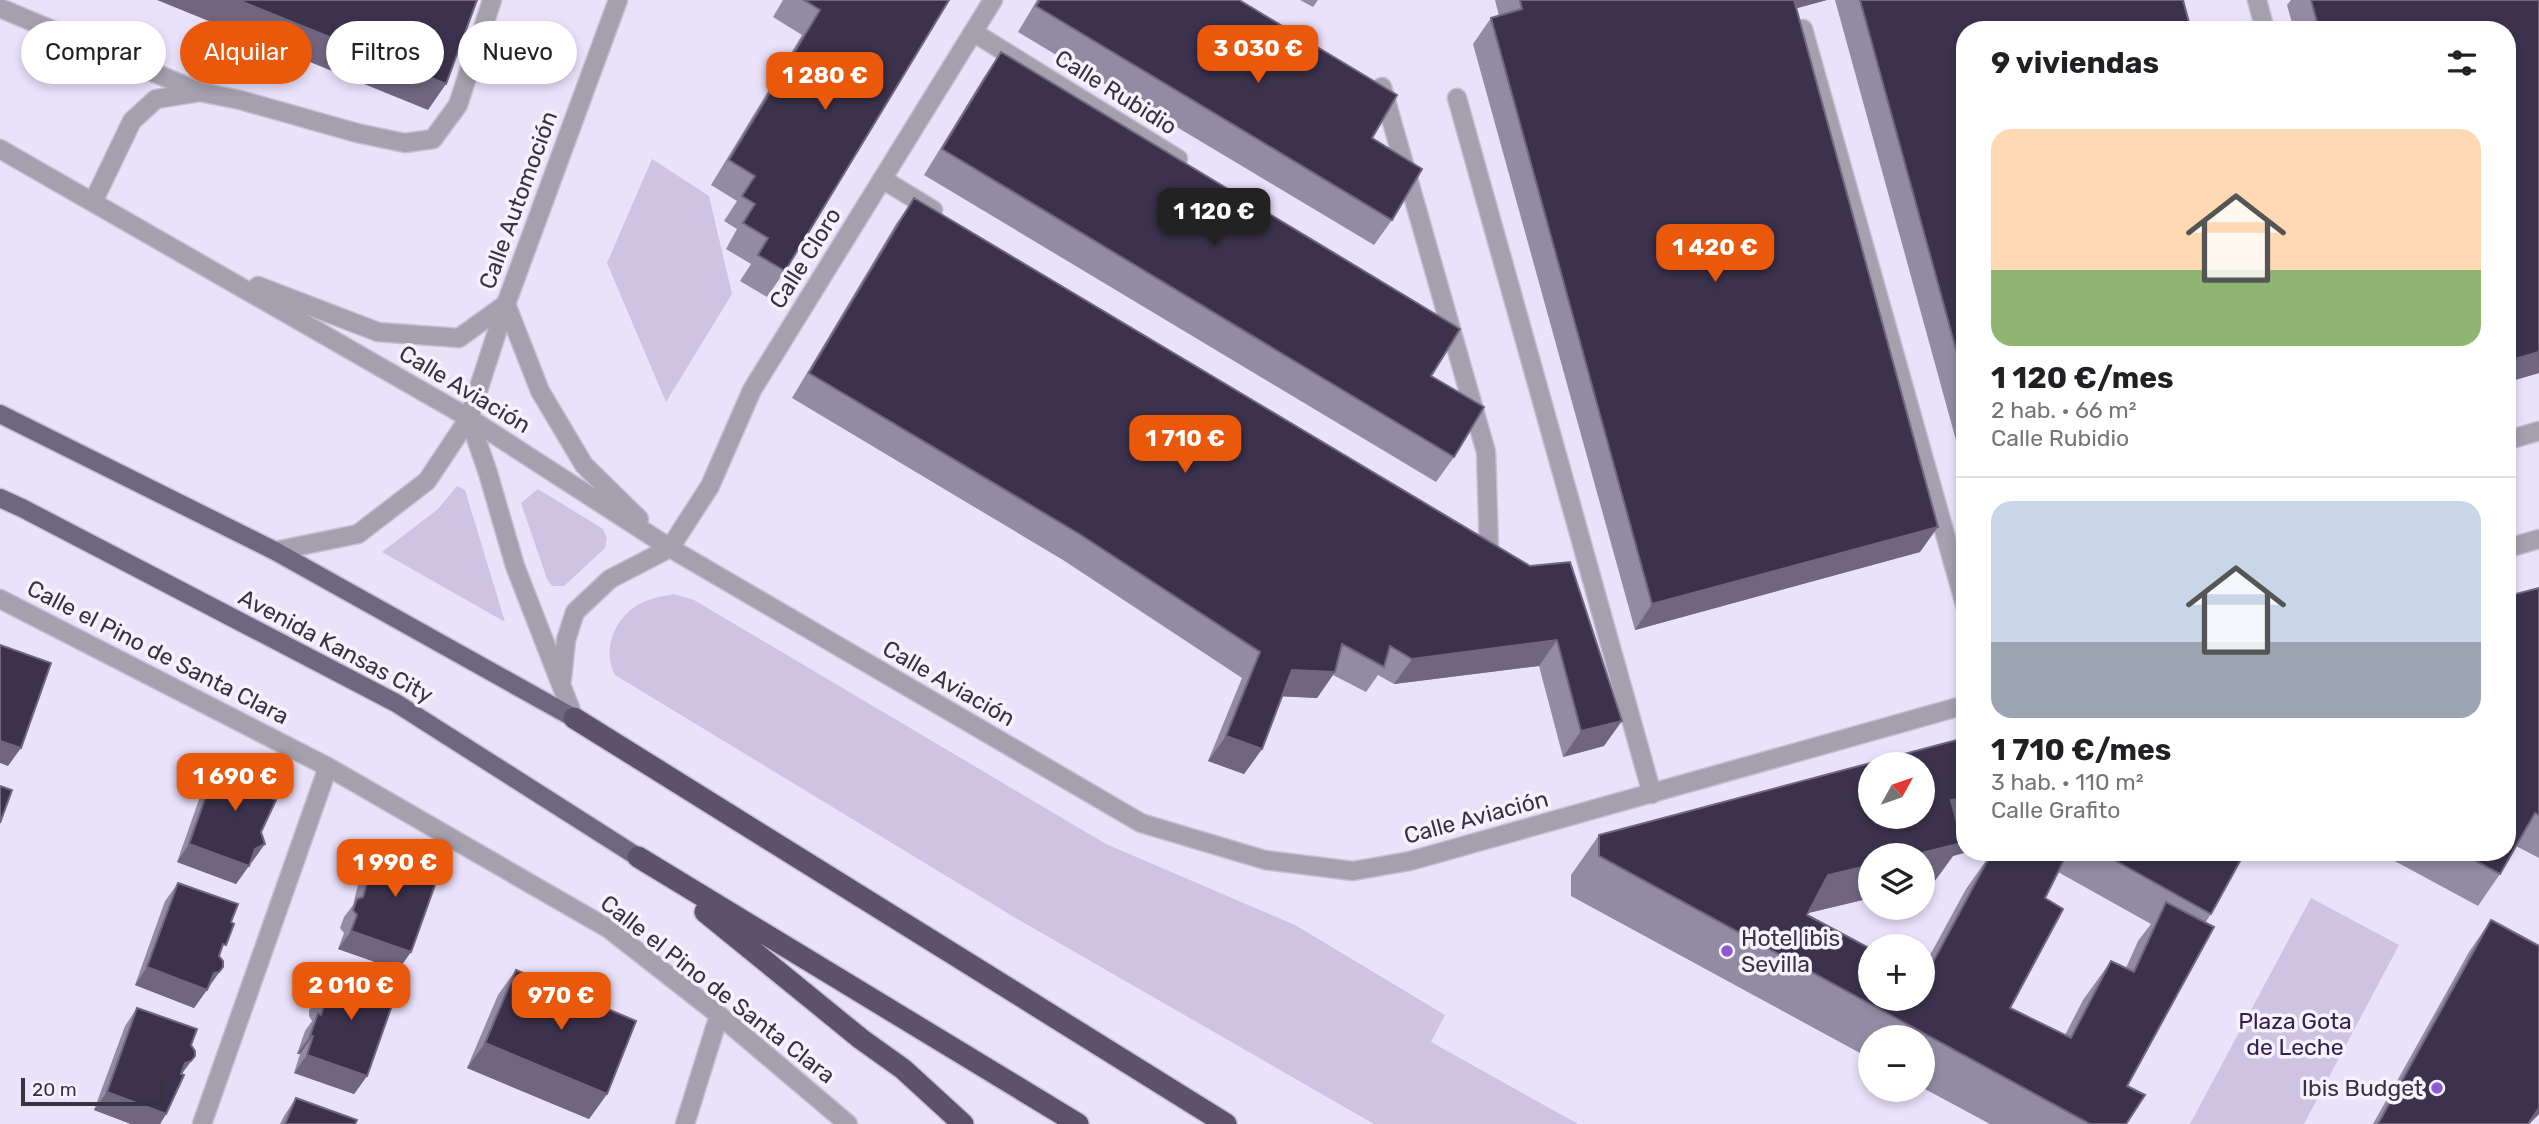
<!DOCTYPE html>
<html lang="es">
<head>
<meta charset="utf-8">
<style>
  body { margin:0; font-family:Rubik,sans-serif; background:#f2f2f2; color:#202124; height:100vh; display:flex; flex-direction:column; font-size:26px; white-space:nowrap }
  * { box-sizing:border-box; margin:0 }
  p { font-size:23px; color:#757577 }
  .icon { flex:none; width:38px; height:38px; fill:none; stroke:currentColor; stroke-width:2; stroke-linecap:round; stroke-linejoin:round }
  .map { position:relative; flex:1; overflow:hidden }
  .drawer { position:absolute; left:1956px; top:21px; width:560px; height:840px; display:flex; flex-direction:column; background:#fff; border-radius:28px; box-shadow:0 4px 10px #0003 }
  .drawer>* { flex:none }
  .banner { position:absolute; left:21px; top:21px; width:665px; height:63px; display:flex; gap:14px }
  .needle { width:46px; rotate:50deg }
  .controls { position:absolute; left:1858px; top:752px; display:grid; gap:14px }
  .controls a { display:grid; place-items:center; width:77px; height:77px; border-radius:50%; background:#fff; box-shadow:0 4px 10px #0003; font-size:35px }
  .scale { position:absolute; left:21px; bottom:18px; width:142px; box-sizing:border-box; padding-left:7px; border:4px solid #36323f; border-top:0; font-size:19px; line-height:24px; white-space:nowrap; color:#36323f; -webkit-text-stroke:5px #f5f1fe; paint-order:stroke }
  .price { position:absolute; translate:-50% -60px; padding:0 16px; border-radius:14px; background:#ea580c; color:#fff; font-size:23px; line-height:46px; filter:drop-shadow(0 2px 4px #0008) }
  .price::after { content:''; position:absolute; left:50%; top:42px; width:21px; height:16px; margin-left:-10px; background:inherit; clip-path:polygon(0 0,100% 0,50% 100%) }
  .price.selected { background:#222; color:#fff }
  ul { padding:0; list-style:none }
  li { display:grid; align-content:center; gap:14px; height:371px; padding:0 35px }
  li+li { border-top:2px solid #e0e0e0 }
  li span { display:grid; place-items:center; height:217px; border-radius:21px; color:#555 }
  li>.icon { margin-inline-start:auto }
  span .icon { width:126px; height:126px; fill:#fffc; stroke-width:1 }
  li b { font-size:30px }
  h2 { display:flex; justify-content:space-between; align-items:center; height:84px; padding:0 35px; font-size:30px }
  .tag { padding:0 24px; border-radius:32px; background:#fff; box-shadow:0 4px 10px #0003; font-size:24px; line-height:63px }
  .tag.selected { background:#ea580c; color:#fff }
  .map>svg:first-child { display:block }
  .green { fill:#cec3e2 }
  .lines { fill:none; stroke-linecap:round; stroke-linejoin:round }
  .minor-casing { stroke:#c6bed5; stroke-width:21 }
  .major-casing { stroke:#c6bed5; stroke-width:21 }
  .highway-casing { stroke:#c6bed5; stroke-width:24 }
  .minor { stroke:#a5a0ae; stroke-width:18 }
  .major { stroke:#6f667f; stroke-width:18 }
  .highway { stroke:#5c526d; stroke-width:21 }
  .wall { fill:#938aa4; fill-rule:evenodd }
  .shaded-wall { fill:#706681 }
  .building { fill:#3c324d; stroke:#706681; stroke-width:2; fill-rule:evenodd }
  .poi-dot { fill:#8e5ad2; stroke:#f5f1fe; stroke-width:2.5 }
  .labels { text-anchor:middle; stroke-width:7; stroke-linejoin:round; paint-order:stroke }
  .street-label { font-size:23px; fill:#36323f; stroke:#f5f1fe }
  .poi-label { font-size:23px; fill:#36323f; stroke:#f5f1fe; text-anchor:start }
  .park-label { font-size:23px; fill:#33214c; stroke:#f5f1fe }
</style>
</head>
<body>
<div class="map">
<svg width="2539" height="1124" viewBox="0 0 2539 1124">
  <rect width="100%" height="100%" fill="#eae1fb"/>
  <path class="green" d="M652,159l57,37 23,98 -66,108 -59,-139z
    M457,486l8,4 40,132 -123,-70 56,-43z
    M538,489l65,40 4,9 -2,10 -41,38h-12l-5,-7 -26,-76z
    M674,594l20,6 412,244 189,81 150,90 -14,27 147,82h-204l-360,-207 -399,-242c-15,-27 3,-64 31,-74 9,-4 19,-5 28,-7z
    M2311,898l88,47 -95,179h-114z"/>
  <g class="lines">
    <g class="minor-casing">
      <path id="minor" d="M2257,0l8,30
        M0,8l200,84 40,8 117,33 48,10 28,-4 25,-34 34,-105
        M1803,29l162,576
        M973,32l205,127
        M1382,87l104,365 3,98
        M1457,98l195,696
        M0,149l469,269 201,130 471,275 124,37 88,11 57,-10 555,-156
        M882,179l51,31
        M93,202l39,-81 24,-22 44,-7
        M258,286l120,46 81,6 47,-34 34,87 44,74 55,54
        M469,418l19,55 27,93 59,152
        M2508,440l31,-9
        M670,548l40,-62 42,-96 241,-390
        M2508,548l31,-9
        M275,551l83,-17 69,-53 42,-63 37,-114 112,-304
        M0,599l328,168 281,162 110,86 129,109
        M562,679l4,-39 9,-28 35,-33 60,-31
        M202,1124l126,-357
        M685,1124l34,-109"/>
    </g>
    <g class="major-casing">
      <path id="major" d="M0,414l275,137 299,167
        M0,498l22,10 374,195 242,154"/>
    </g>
    <g class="highway-casing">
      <path id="highway" d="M574,718l652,406
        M638,857l440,267
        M705,912l156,127 42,30 60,55"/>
    </g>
    <use href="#minor" class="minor"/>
    <use href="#major" class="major"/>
    <use href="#highway" class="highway"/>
  </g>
  <path class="wall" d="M783,0h166l-164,271 -18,26 -27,-16 11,-17 -25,-15 11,-20 -13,-8 13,-20 -26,-16 91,-150 -29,-18z
    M1037,0h202l153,220 -18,25 -356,-213z
    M1300,0h18l-5,7z
    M1495,0h332l-31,8 124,544 -285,78 -162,-586 18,-26 8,-2z
    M1835,0h348l-218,30v443z
    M2291,0h248v373l-31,9v-352h-214l-7,-25z
    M1001,52l453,405 -18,25 -512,-307 60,-98z
    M914,198l616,368 74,180 -41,11 -24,-91 -145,18 -16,-9 -12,17 -33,-17 -16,23 -35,-2 -20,53 -18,25 -36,-13 34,-83 -179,-118 -271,-162 104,-174z
    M2539,588v270l-23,-12 -16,28 -22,32 -100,-54h130z
    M1965,739v113l-12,4 -19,26 -11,3v-29h-52v42l-63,15 -1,2 116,84v-31l43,-79 26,-37h253l-34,62 -6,9 -78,163 -1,38h-136l-67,-36v-50h-52v21l-300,-163v-21l28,-40zM2058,872l93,52 -13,17 -12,27 -15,-7 -28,39 -18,35 -55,-27 35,-110z
    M219,759l42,73 -9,30 -2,1 -14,21 -59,-22 30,-85z
    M381,846l30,106 -13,18 -60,-21 6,-16 -4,-5 4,-11 9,-12 6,-24 7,-10 3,-7z
    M178,883l42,71 -13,36 -13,18 -59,-23 30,-84z
    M2491,920l48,26v168l-10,10h-156l96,-172z
    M337,969l30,107 -13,18 -60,-21 6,-19h-3l8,-23 7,-10 -3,-5v-6z
    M516,970l91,124 -18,25 -122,-51 31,-73z
    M137,1008l54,37 -9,30 -16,39 -6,10h-29l-37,-14 31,-84z
    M296,1098l59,26h-75l4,-8z"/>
  <path class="shaded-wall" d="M157,0h81l208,84 -18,26z
    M1783,0h44l-54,15z
    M2539,352v21l-31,9v-21z
    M1938,527l-18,25 -285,78 17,-26z
    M1557,640l-18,26 -145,18 18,-25z
    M1292,670l43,2 -18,26 -43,-2z
    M1622,721l-18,25 -41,11 18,-26z
    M1226,736l36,13 -18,25 -36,-13z
    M0,741l21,7 -13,18 -8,-3z
    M1965,799v9l-20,29 6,-37z
    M1965,836v16h3l-15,4 -19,26 -11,3v-29h-14l51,-13z
    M189,844l66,5 10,-5 -13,18 -6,3 3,1 -13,18 -59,-22z
    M1871,865v33l-71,17 28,-40z
    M351,931l60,21 -13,18 -60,-21z
    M147,967l67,6 9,-6 -29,41 -59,-23z
    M310,1036h3l-13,18h-3z
    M485,1043l122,51 -18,25 -122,-51z
    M307,1055l60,21 -13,18 -60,-21z
    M195,1056l-17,23 7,-16z
    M107,1092l59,22 -6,10h-29l-37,-14z
    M2539,1107v7l-10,10z"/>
  <path class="building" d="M238,0h239l-31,84z
    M804,0h145l-164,271 -27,-16 10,-17 -25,-15 12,-19 -13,-8 13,-20 -26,-16 91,-150z
    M1040,0h199l158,95 -25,43 50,31 -30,51 -356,-214z
    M1520,0h274l144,527 -286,77 -161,-586 31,-9z
    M1860,0h323l8,30h-226v352z
    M2311,0h228v352l-31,9v-331h-189z
    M1001,52l459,277 -29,47 53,31 -30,50 -512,-308z
    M914,198l616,368 40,-4 52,159 -41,10 -24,-91 -145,19 -22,-13 -6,21 -42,-23 -7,28 -43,-2 -30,79 -36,-13 34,-84 -179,-117 -272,-162z
    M2539,588v227l-4,-2 -35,61 -41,-22h49v-256z
    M0,645l51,18 -30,85 -21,-7z
    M1965,739v33l-8,-31z
    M1957,740l8,32v27l-14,1 11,43 -53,13h-38v9l-43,10 -21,40 64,34v50h52v-22h2l67,-125h76l-23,46 18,11 -53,99 61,30 40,-77 23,11 32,-70 48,25 -87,159 18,9 -19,29h-36l-491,-268v-21zM1871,765h52v52h-52z
    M219,759l61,22 -7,18 3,1 -15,32 4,12 -10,5 -6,17 -60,-22z
    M0,786l12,4 -12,33z
    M381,846l60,22 -30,84 -60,-21 6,-16 -4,-5 4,-11 6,-2 9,-34 3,1z
    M2100,852h145l-34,62z
    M178,883l60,21 -7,18 3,2 -8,21 -3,-1 -4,12 4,5v6l-4,5 -5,1 -7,17 -60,-23z
    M2491,920l48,26v162l-11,16h-150z
    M337,969l60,22 -30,85 -60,-21 6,-19h-3l8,-23 3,2 4,-12 -3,-5v-6l9,-6z
    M516,970l120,51 -29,73 -122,-51z
    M137,1008l60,21 -6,16 4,6v5l-4,5 -6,2 -4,11 3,1 -18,39 -59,-22z
    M296,1098l61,22 -2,4h-70z"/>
  <g class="poi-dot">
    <circle cx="1727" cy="951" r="7"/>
    <circle cx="2437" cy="1088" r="7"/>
  </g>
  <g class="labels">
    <g class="street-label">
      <text transform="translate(1116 92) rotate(32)" y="8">Calle Rubidio</text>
      <text transform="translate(518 200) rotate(-70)" y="8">Calle Automoción</text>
      <text transform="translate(805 258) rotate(-58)" y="8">Calle Cloro</text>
      <text transform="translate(465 389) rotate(31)" y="8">Calle Aviación</text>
      <text transform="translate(336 646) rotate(28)" y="8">Avenida Kansas City</text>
      <text transform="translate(158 652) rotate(27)" y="8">Calle el Pino de Santa Clara</text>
      <text transform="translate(949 683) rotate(30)" y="8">Calle Aviación</text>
      <text transform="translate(1476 817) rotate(-15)" y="8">Calle Aviación</text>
      <text transform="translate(718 989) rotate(38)" y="8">Calle el Pino de Santa Clara</text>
    </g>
    <g class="poi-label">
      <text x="1741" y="946">Hotel ibis<tspan x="1741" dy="26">Sevilla</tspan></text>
      <text x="2423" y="1096" text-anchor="end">Ibis Budget</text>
    </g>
    <g class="park-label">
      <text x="2295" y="1029">Plaza Gota<tspan x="2295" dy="26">de Leche</tspan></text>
    </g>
  </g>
</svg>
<div class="controls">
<a><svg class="needle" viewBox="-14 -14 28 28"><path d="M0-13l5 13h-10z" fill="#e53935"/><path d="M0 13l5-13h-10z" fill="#757577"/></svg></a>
<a><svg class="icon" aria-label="layers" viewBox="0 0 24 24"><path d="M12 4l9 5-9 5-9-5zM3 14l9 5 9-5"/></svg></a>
<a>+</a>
<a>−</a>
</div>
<div class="scale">20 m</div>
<b class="price" style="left:1258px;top:85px">3 030 €</b>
<b class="price" style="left:825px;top:112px">1 280 €</b>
<b class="price selected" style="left:1214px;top:248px">1 120 €</b>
<b class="price" style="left:1715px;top:284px">1 420 €</b>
<b class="price" style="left:1185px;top:475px">1 710 €</b>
<b class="price" style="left:235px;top:813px">1 690 €</b>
<b class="price" style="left:395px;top:899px">1 990 €</b>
<b class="price" style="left:351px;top:1022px">2 010 €</b>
<b class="price" style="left:561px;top:1032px">970 €</b>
<div class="banner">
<a class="tag">Comprar</a>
<a class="tag selected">Alquilar</a>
<a class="tag">Filtros</a>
<a class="tag">Nuevo</a>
</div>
<section class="drawer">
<h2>9 viviendas<svg class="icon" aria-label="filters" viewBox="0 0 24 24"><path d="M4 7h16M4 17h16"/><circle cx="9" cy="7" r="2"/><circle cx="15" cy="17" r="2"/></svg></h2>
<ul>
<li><span style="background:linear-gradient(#ffd9b3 65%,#8fb573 0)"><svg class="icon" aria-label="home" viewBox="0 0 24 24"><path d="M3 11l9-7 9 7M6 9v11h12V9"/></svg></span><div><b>1 120 €/mes</b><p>2 hab. · 66 m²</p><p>Calle Rubidio</p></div></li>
<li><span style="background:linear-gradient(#c9d6e8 65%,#9aa5b1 0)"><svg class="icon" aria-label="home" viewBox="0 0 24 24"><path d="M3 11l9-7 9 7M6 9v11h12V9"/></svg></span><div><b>1 710 €/mes</b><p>3 hab. · 110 m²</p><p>Calle Grafito</p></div></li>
</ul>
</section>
</div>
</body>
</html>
